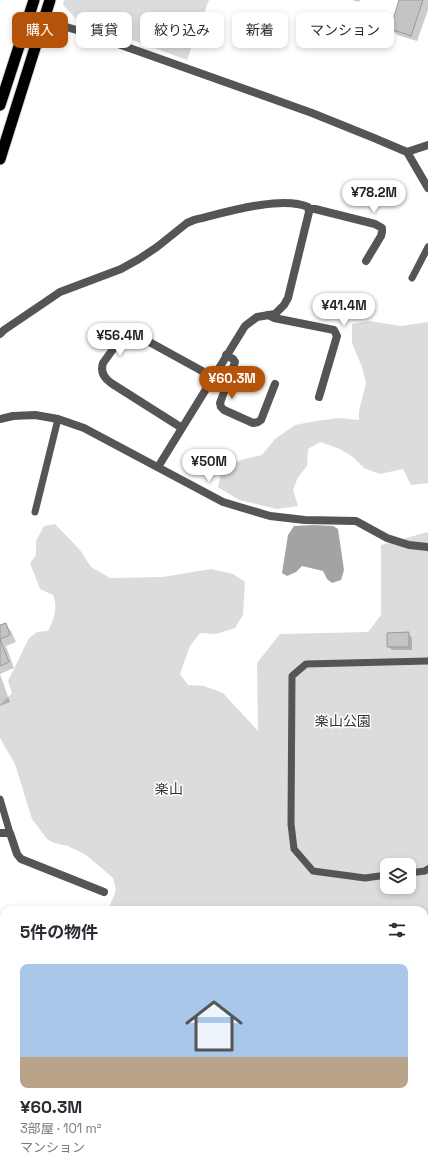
<!DOCTYPE html>
<html lang="ja">
<head>
<meta charset="utf-8">
<style>
  body { margin:0; font-family:"Space Grotesk","Noto Sans JP",sans-serif; background:#f2f2f3; color:#2b2b33; height:100vh; display:flex; flex-direction:column; font-size:15px; white-space:nowrap }
  * { box-sizing:border-box; margin:0 }
  p { font-size:13px; color:#7c7c81 }
  .icon { flex:none; width:22px; height:22px; fill:none; stroke:currentColor; stroke-width:2; stroke-linecap:round; stroke-linejoin:round }
  .map { position:relative; flex:1; overflow:hidden }
  .panel { position:absolute; left:0px; top:906px; width:428px; height:268px; display:flex; flex-direction:column; background:#fff; border-radius:12px 12px 0 0; box-shadow:0 2px 6px #0003 }
  .panel>* { flex:none }
  .top-card { position:absolute; left:12px; top:12px; width:404px; height:36px; display:flex; gap:8px }
  .buttons { position:absolute; left:380px; top:858px; display:grid; gap:8px }
  .buttons a { display:grid; place-items:center; width:36px; height:36px; border-radius:8px; background:#fff; box-shadow:0 2px 6px #0003; font-size:20px }
  .price { position:absolute; translate:-50% -34px; padding:0 9px; border-radius:14px; background:#fff; color:#222; font-size:13px; line-height:26px; filter:drop-shadow(0 1px 2px #0008) }
  .price::after { content:''; position:absolute; left:50%; top:24px; width:12px; height:9px; margin-left:-6px; background:inherit; clip-path:polygon(0 0,100% 0,50% 100%) }
  .price.active { background:#b45309; color:#fff }
  ul { padding:0; list-style:none }
  li { display:grid; align-content:center; gap:8px; height:212px; padding:0 20px }
  li span { display:grid; place-items:center; height:124px; border-radius:8px; color:#555 }
  li>.icon { margin-inline-start:auto }
  span .icon { width:72px; height:72px; fill:#fffc; stroke-width:1 }
  li b { font-size:17px }
  h2 { display:flex; justify-content:space-between; align-items:center; height:48px; padding:0 20px; font-size:17px }
  .pill { padding:0 14px; border-radius:8px; background:#fff; box-shadow:0 2px 6px #0003; font-size:14px; line-height:36px }
  .pill.active { background:#b45309; color:#fff }
  .map>svg:first-child { display:block }
  .green { fill:#dcdcdc; fill-rule:evenodd }
  .water { fill:#a3a3a3 }
  .shadow { fill:#0003 }
  .building { fill:#c4c4c4; stroke:#999 }
  .lines { fill:none; stroke-linecap:round; stroke-linejoin:round }
  .trunk-casing { stroke:#dbdbdb; stroke-width:13 }
  .path { stroke:#777; stroke-width:2.5; stroke-dasharray:1 2; stroke-linecap:butt }
  .service { stroke:#555; stroke-width:7 }
  .minor { stroke:#555; stroke-width:8 }
  .tertiary { stroke:#555; stroke-width:8 }
  .trunk { stroke:#000; stroke-width:11 }
  .labels { text-anchor:middle; stroke-width:3; stroke-linejoin:round; paint-order:stroke }
  .park-label { font-size:14px; fill:#333; stroke:#fff }
</style>
</head>
<body>
<div class="map">
<svg width="428" height="1174" viewBox="0 0 428 1174">
  <rect width="100%" height="100%" fill="#fff"/>
  <path class="green" d="M64,0h145l-22,60 -110,-40 -14,-15z
    M369,321l32,5 27,-4v161l-17,2 -8,-16 -23,5 -16,-6 -11,-11 -13,-8 -20,-7 -12,7 -1,17 -9,11 -5,13 5,16 -21,3 -38,-9 -21,-13 4,-19 22,-9 18,-4 13,-16 20,-14 21,-4 23,-3 20,2v-9l7,-28 -4,-16 -10,-24v-19z
    M55,524l25,26 11,17 19,11 53,-1 48,-8 22,5 12,8 -2,33 -8,13 -19,6 -16,-1 -10,13 -10,28 8,11 16,1 19,7 35,38 -1,-68 23,-29 88,-2 13,-17v-70l47,-13v642h-254l-11,-4h261v-260h-316l8,-20 -3,-12 -27,-23 -18,-9 -14,-3 -7,-4 -15,-20 -17,-55 -15,-26v-33l12,-12 -4,-12 21,-43 8,-6 11,-1c6,-11 10,-24 5,-36l-13,-6 -10,-26 6,-8v-14l8,-15zM387,865h22v22h-22z
    M4,972v52l-4,-8v-40z"/>
  <path class="water" d="M314,525l19,1 5,3 6,41 -3,10 -9,3 -5,-4 -4,-8 -21,-5 -6,6 -9,4 -5,-3 6,-38 6,-9z"/>
  <path class="shadow" d="M352,0h8l-1,2z
    M401,0h27v10l-11,31 -20,-6 -6,-7z
    M5,624l6,7 5,11 -10,4 8,22 -14,6v-48z
    M408,633l4,5v12h-20l-4,-4z
    M0,674l10,28 -10,4z
    M0,1085l4,4v29l-4,-4z
    M4,1126v9l-2,-2 2,-2 -2,-2z
    M28,1170h26l-2,4h-26z
    M92,1170h29l-2,4h-30z"/>
  <path class="building" d="M399,0h24l-12,36 -21,-7z
    M6,623l4,12 -10,4 9,23 -9,4v-41z
    M409,632v15h-22v-14z
    M0,1084l4,4v16l-4,4z
    M27,1170h18l-3,4h-18z
    M59,1170h6l10,4h-17z
    M90,1170h25l-2,4h-25z"/>
  <g class="lines">
    <g class="trunk-casing">
      <path id="trunk" d="M0,105l34,-105
        M0,159l50,-159"/>
    </g>
    <path class="path" d="M424,1015l4,-13
      M424,1059l1,6h3
      M0,1131v1"/>
    <path class="service" d="M412,278l16,-31
      M35,512l23,-93
      M0,799l10,34
      M409,873l16,-2 3,-2
      M387,875l-22,3 -52,-7 -19,-22 -3,-25 1,-148 14,-12 122,-3"/>
    <path class="minor" d="M407,152l21,-7
      M309,209h6l60,15 7,4v4l-1,4 -15,25
      M268,315l6,3 60,12 3,6 -18,61
      M0,334l4,-4 56,-38 61,-23 18,-10 18,-12 30,-24 7,-3c29,-7 87,-25 114,-13l1,5 -21,86 -4,7 -9,9 -18,3 -12,9 -87,141
      M226,355l7,4 2,3 -15,41 1,4 3,3 29,13 5,-1 3,-2 14,-36
      M0,419l13,-3 22,-1 23,4 26,9 139,74 47,14 35,4 51,1 31,17 22,7 19,2
      M182,428l-71,-45c-7,-5 -11,-11 -8,-20l21,-29 2,-2 7,1 80,44
      M0,833h10l7,21 4,5 83,33
      M0,1029l4,6
      M0,1045l4,-4
      M146,1170l7,4"/>
    <path class="tertiary" d="M29,16l61,18 222,79 62,25 33,14 21,36"/>
    <use href="#trunk" class="trunk"/>
  </g>
  <g class="labels">
    <g class="park-label">
      <text x="343" y="726">楽山公園</text>
      <text x="169" y="794">楽山</text>
    </g>
  </g>
</svg>
<div class="buttons">
<a><svg class="icon" aria-label="layers" viewBox="0 0 24 24"><path d="M12 4l9 5-9 5-9-5zM3 14l9 5 9-5"/></svg></a>
</div>
<b class="price" style="left:374px;top:214px">¥78.2M</b>
<b class="price" style="left:344px;top:327px">¥41.4M</b>
<b class="price" style="left:120px;top:357px">¥56.4M</b>
<b class="price active" style="left:232px;top:400px">¥60.3M</b>
<b class="price" style="left:209px;top:483px">¥50M</b>
<div class="top-card">
<a class="pill active">購入</a>
<a class="pill">賃貸</a>
<a class="pill">絞り込み</a>
<a class="pill">新着</a>
<a class="pill">マンション</a>
</div>
<section class="panel">
<h2>5件の物件<svg class="icon" aria-label="filters" viewBox="0 0 24 24"><path d="M4 7h16M4 17h16"/><circle cx="9" cy="7" r="2"/><circle cx="15" cy="17" r="2"/></svg></h2>
<ul>
<li><span style="background:linear-gradient(#a9c7e8 75%,#b9a48a 0)"><svg class="icon" aria-label="home" viewBox="0 0 24 24"><path d="M3 11l9-7 9 7M6 9v11h12V9"/></svg></span><div><b>¥60.3M</b><p>3部屋 · 101 m²</p><p>マンション</p></div></li>
</ul>
</section>
</div>
</body>
</html>
